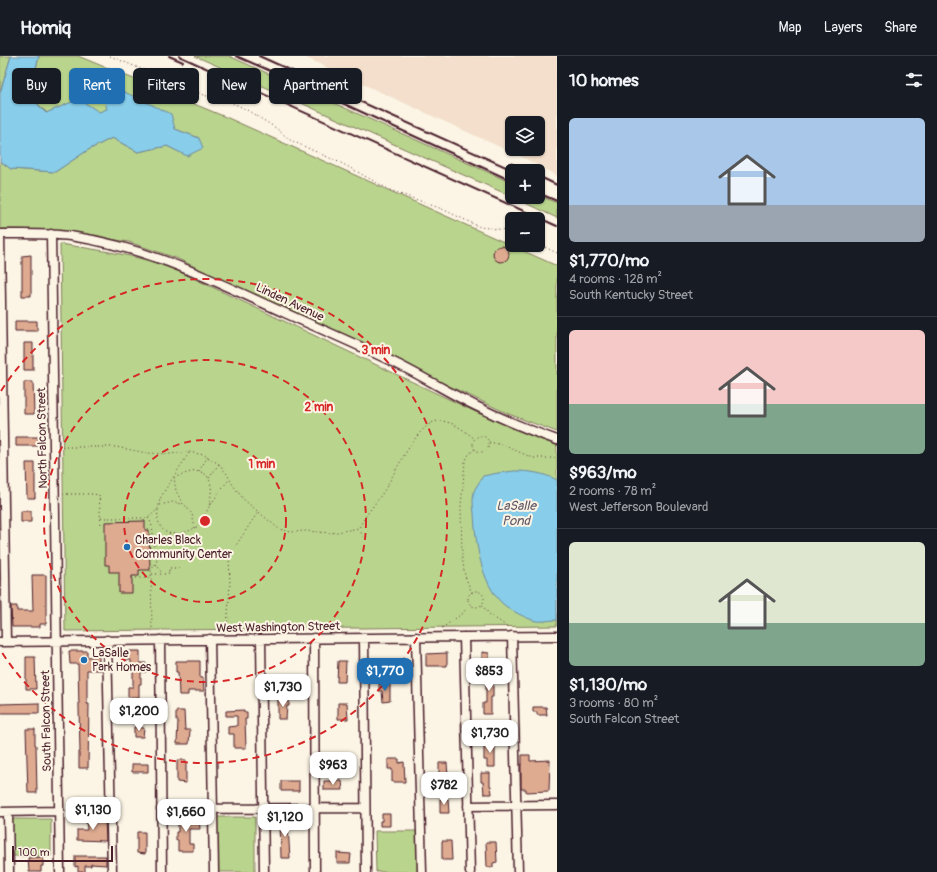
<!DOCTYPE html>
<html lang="en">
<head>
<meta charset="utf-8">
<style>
  body { margin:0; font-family:Pangolin,sans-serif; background:#242831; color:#f1f3f6; height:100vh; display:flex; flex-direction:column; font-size:15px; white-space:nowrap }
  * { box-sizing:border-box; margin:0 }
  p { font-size:13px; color:#9ea1a6 }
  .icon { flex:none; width:22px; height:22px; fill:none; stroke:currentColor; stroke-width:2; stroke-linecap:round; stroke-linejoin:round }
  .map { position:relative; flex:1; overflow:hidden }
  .details { display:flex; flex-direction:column; background:#171b24; width:380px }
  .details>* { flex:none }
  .top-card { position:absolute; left:12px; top:12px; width:380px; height:36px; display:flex; gap:8px }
  .fabs { position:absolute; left:505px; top:60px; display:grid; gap:8px }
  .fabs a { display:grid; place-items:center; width:40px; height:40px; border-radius:6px; background:#171b24; box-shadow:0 1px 3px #0004; font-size:20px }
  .scale { position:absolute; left:12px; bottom:10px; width:101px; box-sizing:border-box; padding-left:4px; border:2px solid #4a1f2b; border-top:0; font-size:11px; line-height:14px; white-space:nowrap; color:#4a1f2b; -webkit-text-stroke:3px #fcf5e5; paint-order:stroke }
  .price { position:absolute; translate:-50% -34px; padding:0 9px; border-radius:8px; background:#fff; color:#222; font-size:13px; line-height:26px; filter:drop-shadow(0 1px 2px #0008) }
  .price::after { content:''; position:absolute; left:50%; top:24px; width:12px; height:9px; margin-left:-6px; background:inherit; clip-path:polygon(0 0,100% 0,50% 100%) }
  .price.active { background:#1f6fb2; color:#fff }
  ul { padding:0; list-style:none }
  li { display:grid; align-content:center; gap:8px; height:212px; padding:0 12px }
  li+li { border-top:1px solid #363941 }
  li span { display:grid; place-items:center; height:124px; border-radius:6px; color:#555 }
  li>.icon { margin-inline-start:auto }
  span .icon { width:72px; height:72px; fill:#fffc; stroke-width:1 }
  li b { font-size:17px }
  h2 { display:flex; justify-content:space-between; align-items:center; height:48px; padding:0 12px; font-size:17px }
  .tag { padding:0 14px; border-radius:6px; background:#171b24; box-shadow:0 1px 3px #0004; font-size:14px; line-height:36px }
  .tag.active { background:#1f6fb2; color:#fff }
  header { display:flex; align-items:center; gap:24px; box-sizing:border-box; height:56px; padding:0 20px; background:#171b24; border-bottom:1px solid #363941 }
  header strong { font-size:19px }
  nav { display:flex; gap:22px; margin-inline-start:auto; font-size:14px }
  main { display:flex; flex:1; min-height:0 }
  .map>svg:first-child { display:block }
  .built { fill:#f3dfcc; fill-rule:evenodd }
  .green { fill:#b9d58d; stroke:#827a5c }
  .water { fill:#88ceea; stroke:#6f889e }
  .building { fill:#deab91; stroke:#4a1f2b }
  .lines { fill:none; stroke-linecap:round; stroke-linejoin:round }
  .minor-casing { stroke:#4a1f2b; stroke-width:11 }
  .path { stroke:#4a1f2b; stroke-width:1; stroke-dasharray:1 3; stroke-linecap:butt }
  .minor { stroke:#fcf5e5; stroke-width:8 }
  .rail { stroke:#4a1f2b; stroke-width:2 }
  .ring { fill:none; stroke:#d62828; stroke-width:2; stroke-dasharray:7 5 }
  .poi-dot { fill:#1f6fb2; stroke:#fcf5e5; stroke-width:1.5 }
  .labels { text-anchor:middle; stroke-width:4; stroke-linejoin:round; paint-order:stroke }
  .street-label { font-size:12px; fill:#4a1f2b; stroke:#fcf5e5 }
  .poi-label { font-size:12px; fill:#4a1f2b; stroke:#fcf5e5; text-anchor:start }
  .water-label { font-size:13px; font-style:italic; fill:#5d5464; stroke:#fcf5e5 }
  .centre { fill:#d62828; stroke:#fcf5e5; stroke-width:2 }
  .ring-label { font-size:12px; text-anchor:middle; font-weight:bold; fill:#d62828; stroke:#fcf5e5; stroke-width:4; stroke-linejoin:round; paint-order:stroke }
</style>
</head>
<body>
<header>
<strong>Homiq</strong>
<nav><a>Map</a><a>Layers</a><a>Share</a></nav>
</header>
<main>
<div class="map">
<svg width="557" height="816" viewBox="0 0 557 816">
  <rect width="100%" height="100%" fill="#fcf5e5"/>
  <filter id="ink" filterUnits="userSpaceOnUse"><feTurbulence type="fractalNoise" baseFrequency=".025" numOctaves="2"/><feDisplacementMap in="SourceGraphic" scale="8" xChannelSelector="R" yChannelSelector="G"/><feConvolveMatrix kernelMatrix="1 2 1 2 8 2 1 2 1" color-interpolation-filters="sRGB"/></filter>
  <g filter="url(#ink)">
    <path class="built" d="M302,0h255v120l-31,-17zM512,67h26v26h-26z"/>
    <path class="green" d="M0,0h11l-11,37z
      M38,0h40l150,62 329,148v166l-46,-17 -335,-157 -47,-16 -78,-12 -51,-1v-68l11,8 44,3 33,-22 24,-12 26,14 29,-6 21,10 11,-18 -24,-9 -68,-20 -8,4 -20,-14 -32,14 -18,-18 10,-38z
      M195,0h34l283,127v14h26v-2l19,8v15l-53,-25z
      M60,188c39,6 77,11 114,25l304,144 79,32v181l-492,5z
      M215,761h40v55h-39z
      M10,763h41v37h-41z
      M375,775h43l1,41h-43z"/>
    <path class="water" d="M11,0h28l-10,39 17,18 33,-14 20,13 8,-3 -6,-20 13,-2 57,27 4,15 24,9 4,10 -16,8 -20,-10 -29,6 -26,-14 -24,12 -33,22 -44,-3 -11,-8v-68z
      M514,415c16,0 29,2 43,9v140c-7,0 -15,2 -21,1 -9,-2 -26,-11 -33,-17 -22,-20 -28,-63 -29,-91 -1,-7 -2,-17 1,-24 2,-4 6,-9 8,-13l15,-3z"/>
    <path class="building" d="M493 198a8 8 0 1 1 16 0a8 8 0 1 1-16 0Z
      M31,199v41h-9v-40z
      M15,265h22v10h-22z
      M24,287h9v27h-9z
      M24,326h9l1,32h-10z
      M16,381h22v9h-22z
      M26,407h9v35h-8z
      M21,455h10v11h-10z
      M145,465v9h4l1,40h-11v6h-7v17h-13v-21h-10v-7h-4v-43z
      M32,519h14v49h-6v3h-28l-1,-21h6v5h16z
      M69,595h18v6l12,-1v7h3v7h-15v34h2l-1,64h-9v-16h1l-2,-88h-8z
      M124,595h16v12h6v9h-5v12h-2v13h-11v-10h5v-17h-2v-10h-7z
      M482,596l7,1v10h-7z
      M447,597v13h-21v-12z
      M26,601h9l1,32h-10z
      M176,605h24v17h3l1,13h-16v4h-9l-1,-23h-2z
      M338,605h8l-1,21h-8z
      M486,613h7v28h-2v17h-8v-11h3z
      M379,628h11v17l-7,1 -1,-11h-3z
      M278,642h11v8h-2l-1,13h-8z
      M39,647v10h-39v-9z
      M338,647h9l1,16h-10z
      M533,651h13l1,8h-10v-3h-4z
      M244,654v2h3v7h-2l1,29h-12v-14h-6v-7l9,-1v-10h-11v-5z
      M176,655h8l1,19h5l-1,14h-12l1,-24h-2z
      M134,671l10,1 -1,9h-9z
      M26,673h9v16h1l1,48h-9z
      M484,686h11v25h-8v-7h-3z
      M522,699h8v6l20,-1 -1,31 -23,1v-3h-5v-25h1z
      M339,703h9v15h-9z
      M388,703h11v4l5,-1 1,20h-13v-13h-4z
      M177,704h9v23l-9,-1z
      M439,707h8l1,14h-9z
      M132,708h16v8h-16z
      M481,717h9v13h1l1,8h-8l-1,-12h-2z
      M281,725h18v10h-18z
      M324,725h18l1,9h-19z
      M440,743h8l1,14h-9z
      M382,758h8v12h-10v-5h2z
      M178,763h21l1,10h-11v15h4v7h-15v-11h-2v-8h2z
      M280,763h10v8h-2l2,31h-9z
      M86,764h19l1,21 -29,-1v-10h10z
      M137,776h8v22l-8,-1z
      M442,785h9l1,19h-10z
      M486,786h10l1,20 -4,1v4h-6z
      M337,797l14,1 -1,9h-13z
      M75,800h31v9l-15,-1v2h-6v6h-7v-6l-3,1z
      M43,801v9h-2v6h-12l-1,-14z"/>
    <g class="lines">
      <g class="minor-casing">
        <path id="minor" d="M0,178c23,0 47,-1 70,2 78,11 144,45 215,77 42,19 84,36 124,57 23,12 44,25 67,36 26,13 53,24 81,34
          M0,178l6,408
          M51,178l9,638
          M512,580l6,236
          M416,581l6,235
          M464,581l6,235
          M314,582l1,234
          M364,582l2,234
          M210,583l4,233
          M261,583l3,233
          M107,584l5,232
          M160,584l2,232
          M0,586l557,-6
          M468,750l89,-1
          M161,753l204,-1
          M0,756l60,-1
          M8,756l1,60"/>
      </g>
      <path class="path" d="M110,0l55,23 17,5 21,11 28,7 16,8 29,18 14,12 53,24 47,26 52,19 38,18 26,3 6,3
        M538,188l19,9
        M473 388a8 8 0 1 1 16 0a8 8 0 1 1-16 0Z
        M489,386l14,3 30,13h24
        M62,391h54l31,6 22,1 20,-2 15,3 15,9 8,10 6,11 10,14 36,30 12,3 14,-1 27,2 27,-5 3,-6c8,-13 19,-25 26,-38 9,-15 31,-63 51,-63 14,0 26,10 36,18
        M199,415l9,-15
        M209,422l10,-14
        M63,438h30l6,1 2,32
        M160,449l13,-3 9,2
        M158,454c-1,8 0,17 8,22 9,5 28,-1 35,-9 4,-5 5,-11 8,-16 7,-10 13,-20 21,-28
        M101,462h47l10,-9 2,-10 5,-9 24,-37
        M148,462c7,9 4,18 6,28 0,5 4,7 3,12 0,5 -3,8 -6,12l1,61
        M195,472l-3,-14 -6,-8 -3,-2 -7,-13 -2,-13c13,-6 34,-14 37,8 1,7 -1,14 -2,21
        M359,473l5,9
        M156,508l6,9
        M152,518h17v-6h11
        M132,522h19
        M468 543a8 8 0 1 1 16 0a8 8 0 1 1-16 0Z
        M472,537l-7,-17 -3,-19 -1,-51 4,-44 4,-8 6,-5
        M482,549l8,10 18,12
        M442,572l21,-15 6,-8
        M227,574l3,-47 -1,-27 29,-44"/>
      <use href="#minor" class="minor"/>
      <path class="rail" d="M169,0l14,6
        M179,0l378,170
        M236,0l69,30 207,95
        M259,0l256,115
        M510,107l18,8
        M538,120l19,9
        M538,137l19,8"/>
    </g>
  </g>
  <g class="ring">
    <circle cx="205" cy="465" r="81"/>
    <circle cx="205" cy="465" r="161"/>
    <path d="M1 335A242 242 0 1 1 1 595"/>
  </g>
  <g class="poi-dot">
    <circle cx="127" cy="491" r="4"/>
    <circle cx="84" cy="604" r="4"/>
  </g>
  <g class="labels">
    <g class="street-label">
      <text transform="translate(290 246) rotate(25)" y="4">Linden Avenue</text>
      <text transform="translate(42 382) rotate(-91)" y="4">North Falcon Street</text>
      <text transform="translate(278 571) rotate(-1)" y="4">West Washington Street</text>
      <text transform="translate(46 665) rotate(-91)" y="4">South Falcon Street</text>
    </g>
    <g class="poi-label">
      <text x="135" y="488">Charles Black<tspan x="135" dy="14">Community Center</tspan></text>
      <text x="92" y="601">LaSalle<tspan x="92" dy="14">Park Homes</tspan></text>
    </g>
    <g class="water-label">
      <text x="516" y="454">LaSalle<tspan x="516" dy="15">Pond</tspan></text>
    </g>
  </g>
  <circle cx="205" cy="465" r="6" class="centre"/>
  <g class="ring-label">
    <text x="376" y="298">3 min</text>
    <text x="319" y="355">2 min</text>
    <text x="262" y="412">1 min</text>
  </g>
</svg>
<div class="fabs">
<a><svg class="icon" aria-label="layers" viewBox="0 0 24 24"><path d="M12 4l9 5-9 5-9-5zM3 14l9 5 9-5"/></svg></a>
<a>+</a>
<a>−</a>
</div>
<div class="scale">100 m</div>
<b class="price active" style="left:385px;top:636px">$1,770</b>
<b class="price" style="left:489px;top:636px">$853</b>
<b class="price" style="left:283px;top:652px">$1,730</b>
<b class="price" style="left:139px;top:676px">$1,200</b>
<b class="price" style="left:490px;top:698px">$1,730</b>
<b class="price" style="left:333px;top:730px">$963</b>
<b class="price" style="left:444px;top:750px">$782</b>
<b class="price" style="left:93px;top:775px">$1,130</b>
<b class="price" style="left:186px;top:777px">$1,660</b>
<b class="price" style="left:285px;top:782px">$1,120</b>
<div class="top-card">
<a class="tag">Buy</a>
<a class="tag active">Rent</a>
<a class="tag">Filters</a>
<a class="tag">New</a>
<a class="tag">Apartment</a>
</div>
</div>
<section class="details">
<h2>10 homes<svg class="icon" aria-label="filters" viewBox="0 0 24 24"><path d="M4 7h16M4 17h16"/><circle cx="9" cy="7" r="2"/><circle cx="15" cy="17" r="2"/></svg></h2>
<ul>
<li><span style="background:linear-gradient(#a9c7e8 70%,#9aa5b1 0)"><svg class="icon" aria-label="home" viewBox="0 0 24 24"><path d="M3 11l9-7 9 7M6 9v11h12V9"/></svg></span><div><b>$1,770/mo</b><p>4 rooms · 128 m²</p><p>South Kentucky Street</p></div></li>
<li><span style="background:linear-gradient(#f6c9c9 60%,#7fa58c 0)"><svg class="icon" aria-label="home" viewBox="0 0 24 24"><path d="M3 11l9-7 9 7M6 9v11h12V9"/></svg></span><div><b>$963/mo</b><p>2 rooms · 78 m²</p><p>West Jefferson Boulevard</p></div></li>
<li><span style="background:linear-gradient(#dfe7d0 65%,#7fa58c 0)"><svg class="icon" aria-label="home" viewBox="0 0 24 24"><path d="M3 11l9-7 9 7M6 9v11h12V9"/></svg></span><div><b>$1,130/mo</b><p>3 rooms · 80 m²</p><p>South Falcon Street</p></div></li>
</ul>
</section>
</main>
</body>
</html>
